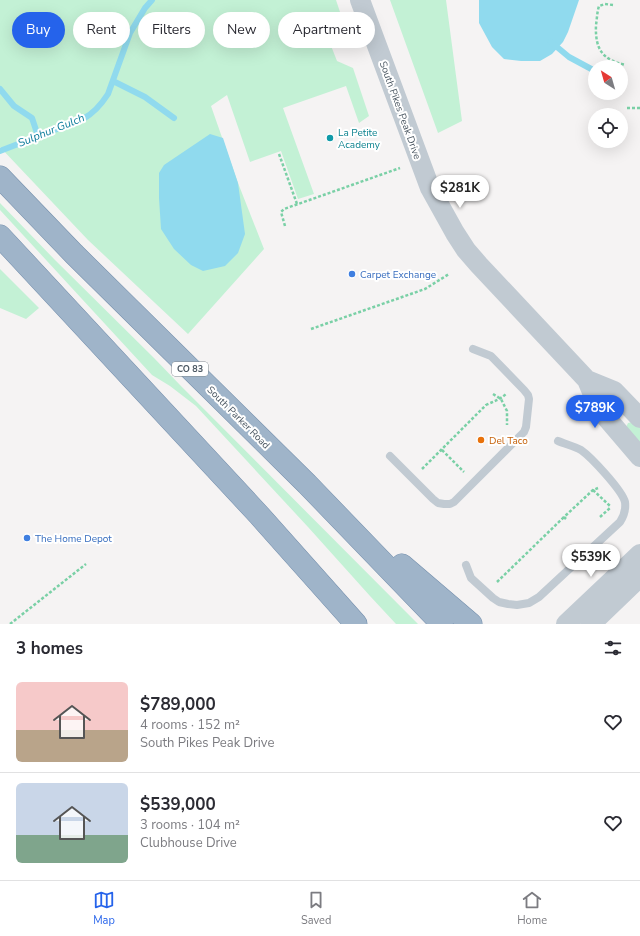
<!DOCTYPE html>
<html lang="en">
<head>
<meta charset="utf-8">
<style>
  body { margin:0; font-family:"Nunito Sans",sans-serif; background:#f2f2f3; color:#2b2b33; height:100vh; display:flex; flex-direction:column; font-size:15px; white-space:nowrap }
  * { box-sizing:border-box; margin:0 }
  p { font-size:13px; color:#7c7c81 }
  .icon { flex:none; width:22px; height:22px; fill:none; stroke:currentColor; stroke-width:2; stroke-linecap:round; stroke-linejoin:round }
  .map { position:relative; height:624px; overflow:hidden }
  .panel { display:flex; flex-direction:column; background:#fff; flex:1 }
  .panel>* { flex:none }
  .top-card { position:absolute; left:12px; top:12px; width:400px; height:36px; display:flex; gap:8px }
  .needle { width:26px; rotate:323deg }
  .fabs { position:absolute; left:588px; top:60px; display:grid; gap:8px }
  .fabs a { display:grid; place-items:center; width:40px; height:40px; border-radius:50%; background:#fff; box-shadow:0 4px 16px #0002; font-size:20px }
  .price { position:absolute; translate:-50% -34px; padding:0 9px; border-radius:14px; background:#fff; color:#222; font-size:13px; line-height:26px; filter:drop-shadow(0 1px 2px #0008) }
  .price::after { content:''; position:absolute; left:50%; top:24px; width:12px; height:9px; margin-left:-6px; background:inherit; clip-path:polygon(0 0,100% 0,50% 100%) }
  .price.current { background:#2563eb; color:#fff }
  ul { padding:0; list-style:none }
  li { display:flex; align-items:center; gap:12px; height:100px; padding:0 16px }
  li+li { border-top:1px solid #e1e1e2 }
  li span { display:grid; place-items:center; flex:none; width:112px; height:80px; border-radius:6px; color:#555 }
  li>.icon { margin-inline-start:auto }
  span .icon { width:48px; height:48px; fill:#fffc; stroke-width:1 }
  li b { font-size:17px }
  h2 { display:flex; justify-content:space-between; align-items:center; height:48px; padding:0 16px; font-size:17px }
  .tag { padding:0 14px; border-radius:18px; background:#fff; box-shadow:0 4px 16px #0002; font-size:14px; line-height:36px }
  .tag.current { background:#2563eb; color:#fff }
  .tabs { display:flex; justify-content:space-around; align-items:center; height:56px; border-top:1px solid #e1e1e2; background:#fff; font-size:11px; color:#7c7c81 }
  .tabs a { display:grid; justify-items:center; gap:2px }
  .tabs .current { color:#2563eb }
  .map>svg:first-child { display:block }
  .green { fill:#c3f1d5 }
  .water { fill:#90daee }
  .lines { fill:none; stroke-linecap:round; stroke-linejoin:round }
  .stream { stroke:#90daee; stroke-width:6 }
  .trunk-casing { stroke:#7690ad; stroke-width:23 }
  .path { stroke:#7ad0a6; stroke-width:2.5; stroke-dasharray:3 2; stroke-linecap:butt }
  .service { stroke:#c1cad2; stroke-width:8 }
  .tertiary { stroke:#c1cad2; stroke-width:20 }
  .trunk { stroke:#9fb4c9; stroke-width:22 }
  .culture-dot { fill:#0f9aa8; stroke:#fff; stroke-width:1.5 }
  .shop-dot { fill:#3f7fe0; stroke:#fff; stroke-width:1.5 }
  .food-dot { fill:#e8710a; stroke:#fff; stroke-width:1.5 }
  .labels { text-anchor:middle; stroke-width:4; stroke-linejoin:round; paint-order:stroke }
  .shield { fill:#fff; stroke:#808990; stroke-width:1 }
  .shield-label { font-size:9px; font-weight:bold; fill:#4a5661 }
  .street-label { font-size:10px; fill:#4a5661; stroke:#fff }
  .culture-label { font-size:10px; fill:#0d838f; stroke:#fff; text-anchor:start }
  .shop-label { font-size:10px; fill:#366cbe; stroke:#fff; text-anchor:start }
  .food-label { font-size:10px; fill:#c56008; stroke:#fff; text-anchor:start }
  .water-label { font-size:11px; font-style:italic; fill:#0c7c9b; stroke:#fff }
</style>
</head>
<body>
<div class="map">
<svg width="640" height="624" viewBox="0 0 640 624">
  <rect width="100%" height="100%" fill="#f5f3f3"/>
  <path class="green" d="M0,0h336l7,21 -17,12 11,28 16,7 16,48 -10,7 -13,-37 -63,22 31,86 -16,5 -17,-48 -31,11 -23,-67 -16,11 27,77 26,66 -76,85 -100,-94 -88,-93z
    M390,0h56l16,121 -24,12z
    M0,203l55,57 99,98 26,27 238,239h-22l-26,-28 -62,-69 -112,-121 -26,-20 -18,-11 -152,-165z
    M0,269l39,39 -13,11 -26,-11z
    M632,422l8,6v20l-15,-19 3,-6z"/>
  <path class="water" d="M479,0h100l-11,32 -5,10 -11,12 -12,7h-19l-17,-2 -12,-12 -13,-24z
    M210,134l13,4 15,45 7,51 -7,19 -13,13 -22,5 -12,-6 -17,-16 -13,-20 -2,-31v-25l5,-8z"/>
  <g class="lines">
    <path class="stream" d="M551,42l18,15 26,14
      M113,81l32,16 29,21
      M0,89l14,17 18,12 6,18
      M0,151l83,-32c11,-6 18,-14 25,-25l22,-61 15,-25 7,-8"/>
    <g class="trunk-casing">
      <path id="trunk" d="M0,177l74,77 233,230 135,140
        M0,236l259,279 97,109
        M402,565l69,59"/>
    </g>
    <path class="path" d="M613,5l-8,-1 -6,2c-2,6 -2,13 -3,19 -1,24 6,35 30,40
      M627,108h13
      M279,154l18,50
      M285,226l-4,-14 3,-3 116,-41
      M311,329l114,-40 24,-15
      M493,394l8,5 6,12v14
      M442,450l22,22
      M422,469l64,-64c8,-4 14,-5 21,-12
      M593,490l17,16
      M600,517l10,-9
      M566,519l-2,-2 29,-27 5,-2
      M497,582l67,-65
      M10,624l76,-60"/>
    <path class="service" d="M390,456l43,43 5,4 6,1h6l4,-2 70,-70 2,-5 3,-28 -1,-4 -4,-5 -33,-34 -18,-7
      M466,565l5,13 22,20 6,4 9,2 9,1 12,-2 10,-6 81,-75c4,-6 6,-12 5,-20 -3,-12 -34,-45 -44,-52 -7,-4 -16,-6 -23,-9"/>
    <path class="tertiary" d="M360,0l70,188 25,45 11,17 13,15 108,115 12,29 41,48
      M587,380l27,11 26,27
      M566,624l74,-70
      M591,624l49,-47"/>
    <use href="#trunk" class="trunk"/>
  </g>
  <circle class="culture-dot" cx="330" cy="138" r="4"/>
  <g class="shop-dot">
    <circle cx="352" cy="274" r="4"/>
    <circle cx="27" cy="538" r="4"/>
  </g>
  <circle class="food-dot" cx="481" cy="440" r="4"/>
  <g class="labels">
    <rect class="shield" x="172" y="362" width="36" height="14" rx="3"/>
    <g class="shield-label">
      <text x="190" y="372">CO 83</text>
    </g>
    <g class="street-label">
      <text transform="translate(401 110) rotate(70)" y="4">South Pikes Peak Drive</text>
      <text transform="translate(239 417) rotate(45)" y="4">South Parker Road</text>
    </g>
    <g class="culture-label">
      <text x="338" y="136">La Petite<tspan x="338" dy="12">Academy</tspan></text>
    </g>
    <g class="shop-label">
      <text x="360" y="278">Carpet Exchange</text>
      <text x="35" y="542">The Home Depot</text>
    </g>
    <g class="food-label">
      <text x="489" y="444">Del Taco</text>
    </g>
    <g class="water-label">
      <text transform="translate(51 130) rotate(-22)" y="4">Sulphur Gulch</text>
    </g>
  </g>
</svg>
<div class="fabs">
<a><svg class="needle" viewBox="-14 -14 28 28"><path d="M0-13l5 13h-10z" fill="#e53935"/><path d="M0 13l5-13h-10z" fill="#7c7c81"/></svg></a>
<a><svg class="icon" aria-label="locate" viewBox="0 0 24 24"><circle cx="12" cy="12" r="6"/><path d="M12 2v4M12 18v4M2 12h4M18 12h4"/></svg></a>
</div>
<b class="price" style="left:460px;top:209px">$281K</b>
<b class="price current" style="left:595px;top:429px">$789K</b>
<b class="price" style="left:591px;top:578px">$539K</b>
<div class="top-card">
<a class="tag current">Buy</a>
<a class="tag">Rent</a>
<a class="tag">Filters</a>
<a class="tag">New</a>
<a class="tag">Apartment</a>
</div>
</div>
<section class="panel">
<h2>3 homes<svg class="icon" aria-label="filters" viewBox="0 0 24 24"><path d="M4 7h16M4 17h16"/><circle cx="9" cy="7" r="2"/><circle cx="15" cy="17" r="2"/></svg></h2>
<ul>
<li><span style="background:linear-gradient(#f6c9c9 60%,#b9a48a 0)"><svg class="icon" aria-label="home" viewBox="0 0 24 24"><path d="M3 11l9-7 9 7M6 9v11h12V9"/></svg></span><div><b>$789,000</b><p>4 rooms · 152 m²</p><p>South Pikes Peak Drive</p></div><svg class="icon" aria-label="heart" viewBox="0 0 24 24"><path d="M12 20l-8-8c-3-5 5-10 8-4 3-6 11-1 8 4z"/></svg></li>
<li><span style="background:linear-gradient(#c9d6e8 65%,#7fa58c 0)"><svg class="icon" aria-label="home" viewBox="0 0 24 24"><path d="M3 11l9-7 9 7M6 9v11h12V9"/></svg></span><div><b>$539,000</b><p>3 rooms · 104 m²</p><p>Clubhouse Drive</p></div><svg class="icon" aria-label="heart" viewBox="0 0 24 24"><path d="M12 20l-8-8c-3-5 5-10 8-4 3-6 11-1 8 4z"/></svg></li>
</ul>
</section>
<nav class="tabs">
<a class="current"><svg class="icon" aria-label="map" viewBox="0 0 24 24"><path d="M3 6l6-2 6 2 6-2v14l-6 2-6-2-6 2zM9 4v14M15 6v14"/></svg>Map</a>
<a><svg class="icon" aria-label="saved" viewBox="0 0 24 24"><path d="M7 4h10v16l-5-4-5 4z"/></svg>Saved</a>
<a><svg class="icon" aria-label="home" viewBox="0 0 24 24"><path d="M3 11l9-7 9 7M6 9v11h12V9"/></svg>Home</a>
</nav>
</body>
</html>
